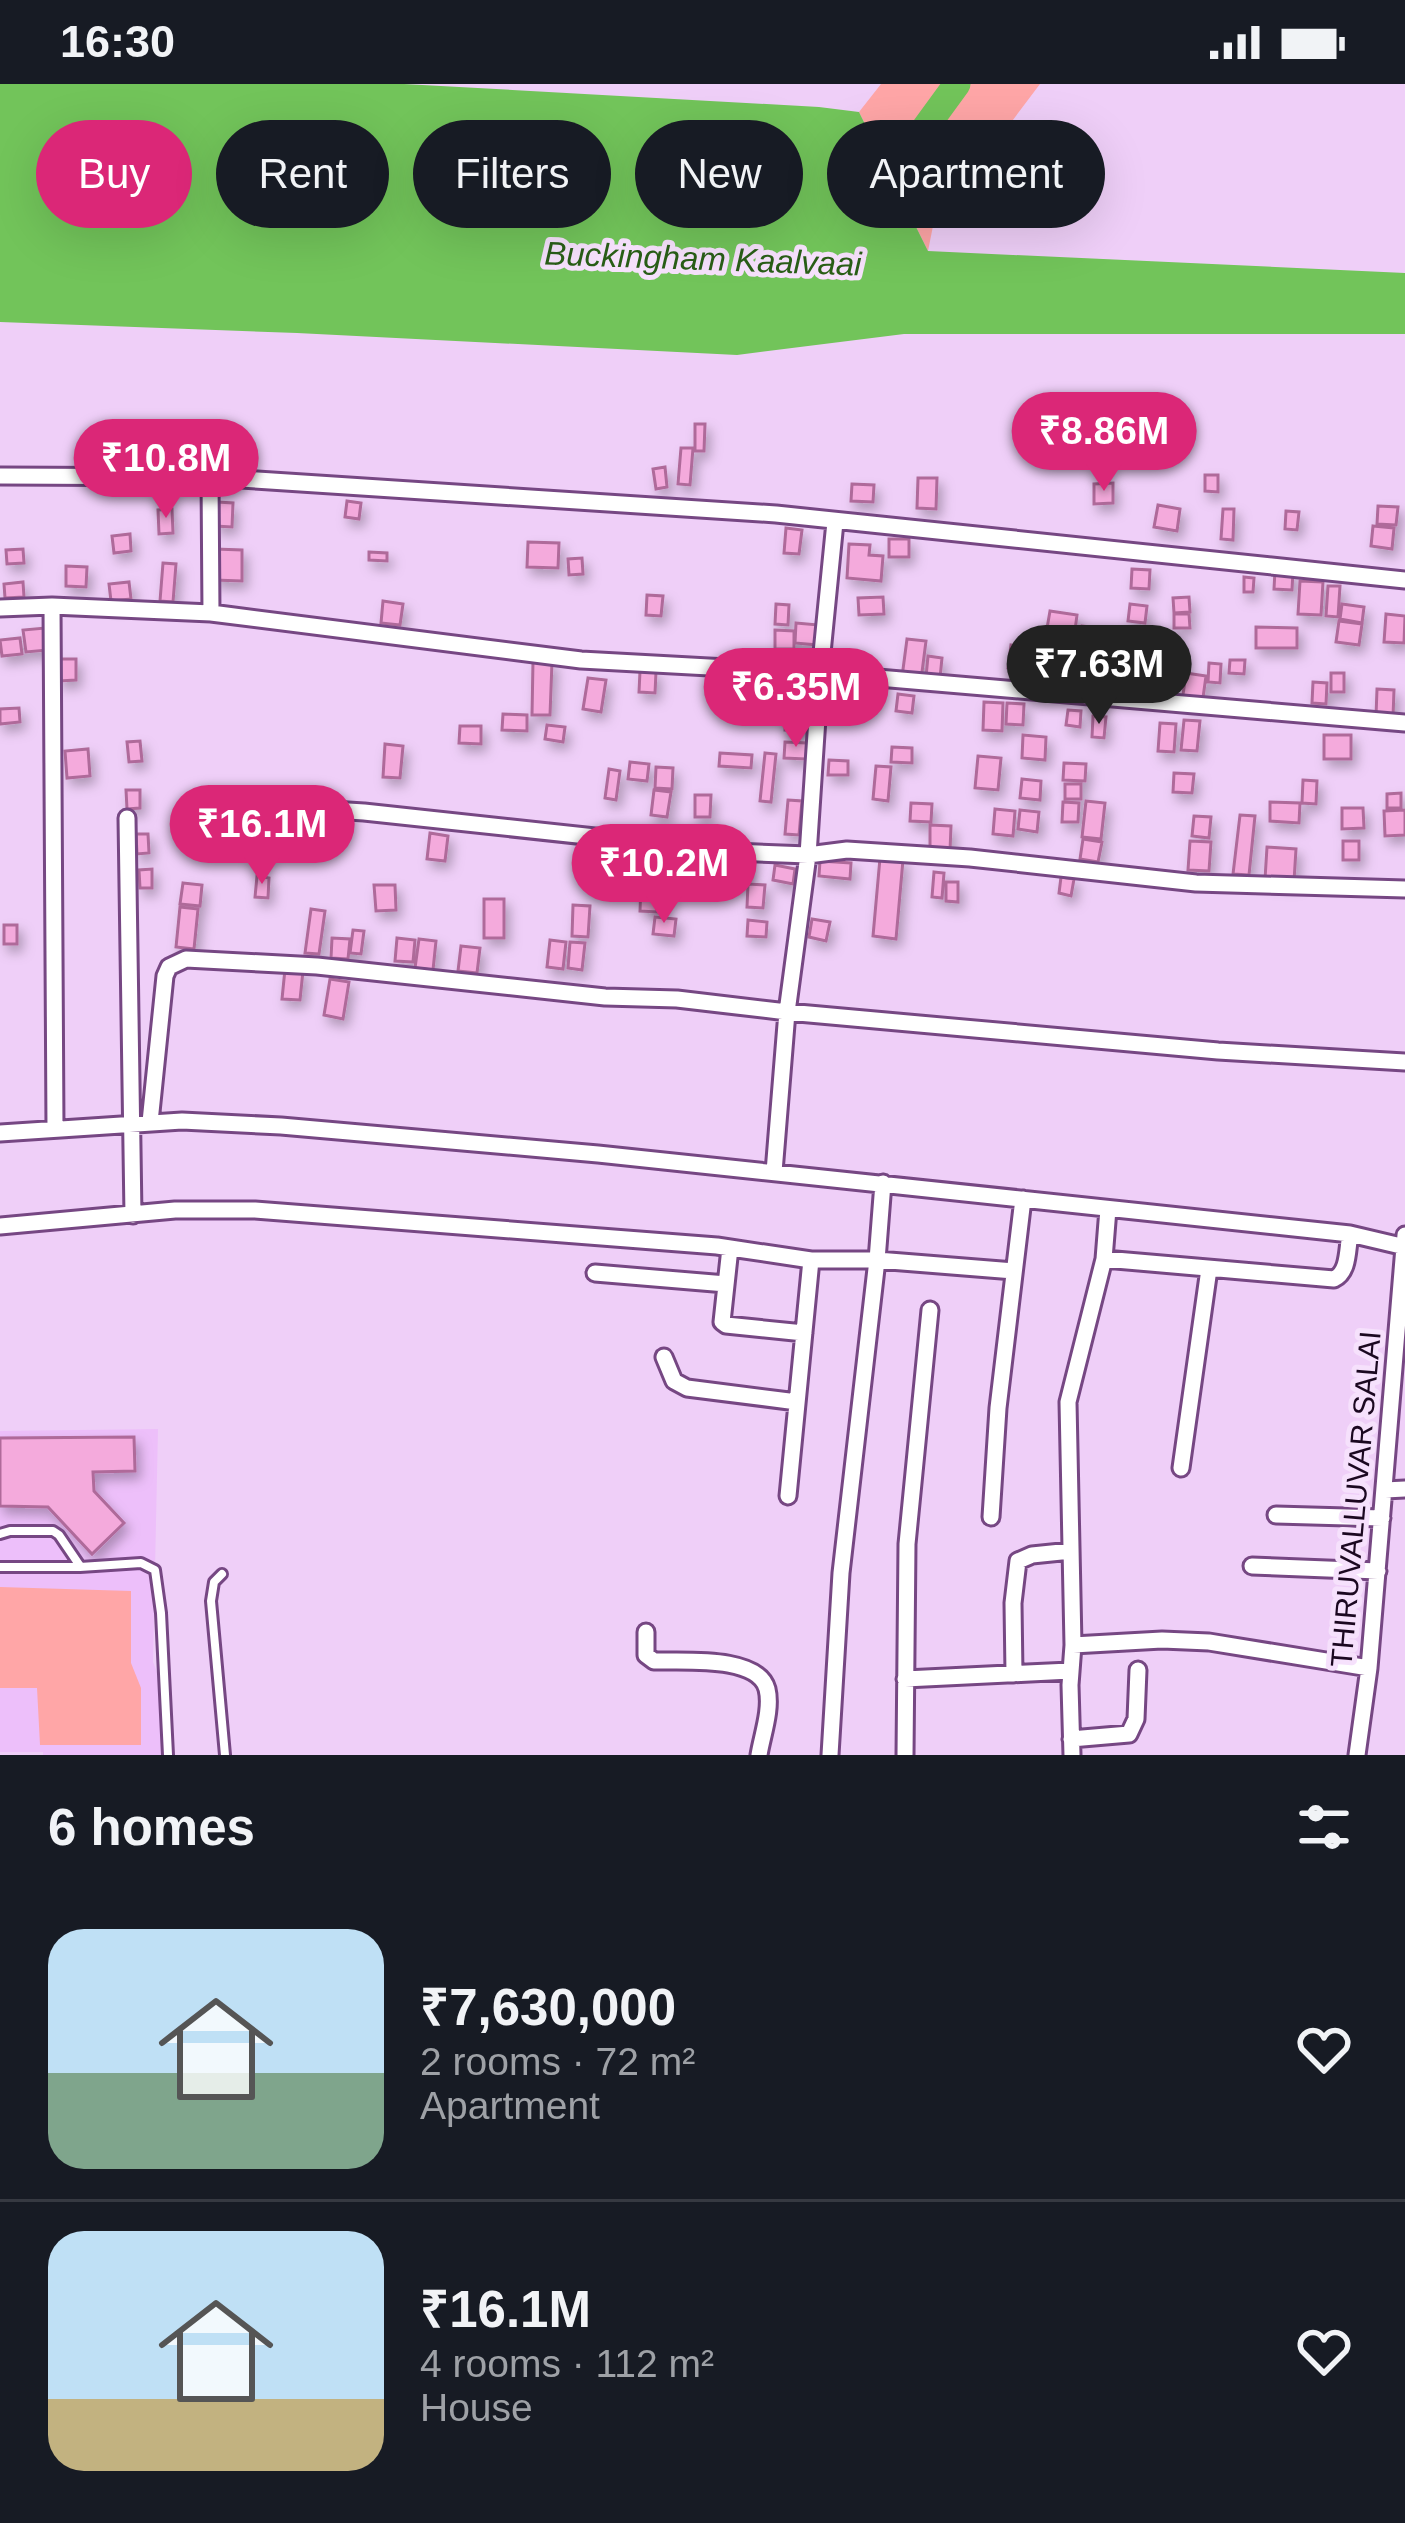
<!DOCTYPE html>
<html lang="en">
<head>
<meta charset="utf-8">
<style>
  body { margin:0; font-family:Arial,sans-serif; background:#20242c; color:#f1f3f6; height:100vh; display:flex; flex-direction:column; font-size:45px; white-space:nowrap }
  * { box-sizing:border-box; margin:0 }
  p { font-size:39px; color:#9ea1a6 }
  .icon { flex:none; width:66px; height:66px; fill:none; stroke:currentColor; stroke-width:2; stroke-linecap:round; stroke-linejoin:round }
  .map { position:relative; height:1671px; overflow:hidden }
  .side { display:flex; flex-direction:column; background:#171b24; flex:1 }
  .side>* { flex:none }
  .banner { position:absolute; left:36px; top:36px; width:1335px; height:108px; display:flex; gap:24px }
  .price { position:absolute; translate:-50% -102px; padding:0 27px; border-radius:42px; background:#db2777; color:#fff; font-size:39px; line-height:78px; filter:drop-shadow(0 3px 6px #0008) }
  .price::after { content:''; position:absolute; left:50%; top:72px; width:36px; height:27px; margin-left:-18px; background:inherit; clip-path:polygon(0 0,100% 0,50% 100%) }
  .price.selected { background:#222; color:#fff }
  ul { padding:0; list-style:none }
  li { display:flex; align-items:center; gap:36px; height:300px; padding:0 48px }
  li+li { border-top:3px solid #363941 }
  li span { display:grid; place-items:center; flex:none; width:336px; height:240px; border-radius:36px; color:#555 }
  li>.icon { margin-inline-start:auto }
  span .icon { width:144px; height:144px; fill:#fffc; stroke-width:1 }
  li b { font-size:51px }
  h2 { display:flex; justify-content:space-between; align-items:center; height:144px; padding:0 48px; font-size:51px }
  .pill { padding:0 42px; border-radius:54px; background:#171b24; box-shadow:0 12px 48px #0002; font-size:42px; line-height:108px }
  .pill.selected { background:#db2777; color:#fff }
  .status { display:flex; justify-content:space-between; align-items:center; height:84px; padding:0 60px; background:#171b24; direction:ltr }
  .status svg { height:33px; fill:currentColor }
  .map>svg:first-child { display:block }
  .built { fill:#edbffa }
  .green { fill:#ffa6a7 }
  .water { fill:#72c45a }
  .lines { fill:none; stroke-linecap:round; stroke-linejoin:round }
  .river { stroke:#72c45a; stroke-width:27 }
  .building { fill:#f4aadc; stroke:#af6a9a; stroke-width:3; filter:url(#shadow) }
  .service-casing { stroke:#764783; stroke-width:14 }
  .minor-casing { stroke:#764783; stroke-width:21 }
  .service { stroke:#fff; stroke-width:8 }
  .minor { stroke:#fff; stroke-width:15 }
  .labels { text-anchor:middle; stroke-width:10; stroke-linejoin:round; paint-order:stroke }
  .street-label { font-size:30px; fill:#1b0820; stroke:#f6e1fc }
  .water-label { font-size:33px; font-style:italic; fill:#295e17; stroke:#f6e1fc }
</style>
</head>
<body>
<div class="status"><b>16:30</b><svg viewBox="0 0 49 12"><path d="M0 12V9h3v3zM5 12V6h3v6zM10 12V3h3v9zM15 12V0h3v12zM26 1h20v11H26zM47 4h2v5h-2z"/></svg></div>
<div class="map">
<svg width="1405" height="1671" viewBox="0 0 1405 1671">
  <defs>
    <filter id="shadow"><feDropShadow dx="4.5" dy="7" stdDeviation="6" flood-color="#0004"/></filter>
  </defs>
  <rect width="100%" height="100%" fill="#efcff8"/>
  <path class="built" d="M158,1345l-5,233 7,18 2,75h-119v-3h-43v-321z"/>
  <path class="green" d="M881,0h159l-107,142 -5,25 -69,-139z
    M0,1503l131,4v72l10,25v57h-101l-3,-57h-37z"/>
  <path class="water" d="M0,0h404l415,23 40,5 69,139 477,22v61h-501l-167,21 -440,-22 -297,-11z"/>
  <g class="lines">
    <path class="river" d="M886,131l12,-50 59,-81"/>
  </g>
  <path class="building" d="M695,340h10l-1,27h-9z
    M681,364h12l-3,37 -12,-1z
    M665,383l2,20 -11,2 -3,-20z
    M1205,391h13v17l-13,-1z
    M918,394h19l-1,31 -19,-1z
    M1113,399v20l-19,1v-20z
    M852,400l22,1 -1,17 -22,-1z
    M347,417l14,2 -2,16 -14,-2z
    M217,418l16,1 -1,24 -17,-1z
    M1158,421l22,4 -3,22 -23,-4z
    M1378,422l20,1 -2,18 -19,-1z
    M172,425l1,24 -14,1 -1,-24z
    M1223,425h11l-1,31 -12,-1z
    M1286,427l13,1 -2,18 -12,-1z
    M1373,442l21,2 -2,21 -21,-3z
    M786,444l16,2 -3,24 -15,-1z
    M130,450l1,17 -17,2 -2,-17z
    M889,455h20v18h-20z
    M528,458l31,1 -1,25 -31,-1z
    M849,460l21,1 -1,10 14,1 -2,25 -34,-3z
    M23,465l1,14 -17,1 -1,-14z
    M215,465l27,1v31l-28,-1z
    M369,468l18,1v8l-18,-1z
    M582,474l1,16 -14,1 -1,-16z
    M163,479l13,1 -3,38 -13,-1z
    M66,482l21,1 -1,20 -20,-1z
    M1132,485l18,1 -1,19 -18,-1z
    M1275,486l18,1 -1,19 -18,-1z
    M1244,493l10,1 -1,14h-9z
    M1300,497l23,1 -2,33 -23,-1z
    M23,498l1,15 -19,1 -1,-14z
    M129,498l2,17 -20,2 -2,-17z
    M1328,502h12l-2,31 -12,-1z
    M647,511l16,1 -2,20 -15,-1z
    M883,513l1,17 -25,1 -1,-17z
    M1189,513l1,15 -16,1 -1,-15z
    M383,517l20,3 -3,21 -19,-2z
    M776,520l13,1 -1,20 -13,-1z
    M1130,520l17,2 -2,17 -17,-2z
    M1342,520l22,3 -2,16 -22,-4z
    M1050,527l27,4 -3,23 -28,-4z
    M1174,530h15l1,14h-16z
    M1386,530l19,2 -1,27 -20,-1z
    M1339,537l23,3 -3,21 -23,-3z
    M796,539l23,2 -1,20 -23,-2z
    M1082,542l19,2 -5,44 -19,-3z
    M1256,543l41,1v20h-41z
    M45,544l3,22 -22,2 -3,-22z
    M775,546l19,1v18h-19z
    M20,554l2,16 -20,2 -2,-16z
    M907,555l19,2 -5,39 -19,-3z
    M1011,561l20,2 -3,24 -20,-3z
    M928,572l14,2 -2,20 -14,-1z
    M59,575h17v21l-17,1z
    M1230,576h15l-1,14 -15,-1z
    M533,577l19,1 -2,53h-18z
    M1209,579l12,1 -1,19 -12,-1z
    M640,587l16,1 -1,21 -16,-1z
    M1186,589l20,3 -4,29 -20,-3z
    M1331,589h13v19h-13z
    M588,594l18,2 -5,32 -18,-3z
    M1313,598l14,1 -1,21 -14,-1z
    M1377,605l17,1 -1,27 -17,-1z
    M770,610h20v11l-20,-1z
    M898,610l16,2 -2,17 -16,-2z
    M984,618l19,1 -1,28 -19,-1z
    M1007,619l17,1 -1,21 -17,-1z
    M19,624l1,14 -20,2v-15z
    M786,626l23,1 -1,20 -23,-1z
    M1068,626l13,1 -1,16 -14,-2z
    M503,630l24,1v16l-25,-1z
    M1093,632l13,1 -2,21 -12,-1z
    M1184,636l16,1 -3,30 -16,-1z
    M1160,639l16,1 -2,28 -16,-1z
    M547,641l18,2 -2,15 -18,-3z
    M460,642h21v18l-22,-1z
    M1023,651l23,2 -1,23 -23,-2z
    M1324,651h27v24h-27z
    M140,657l2,20 -13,1 -2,-20z
    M785,658l22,1 -1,16 -22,-1z
    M385,660l18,2 -3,32 -17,-1z
    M892,663l20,1v15l-21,-1z
    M88,665l2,27 -23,2 -2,-27z
    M720,669l32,2 -1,13 -32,-2z
    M765,669l11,1 -5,48 -11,-1z
    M978,672l23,2 -3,32 -23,-2z
    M829,676l19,1v14h-20z
    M630,678l19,2 -2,17 -19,-2z
    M1064,679l22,1 -1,17 -22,-1z
    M876,682l15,1 -3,34 -15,-2z
    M656,683l17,1 -1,21 -17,-1z
    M609,685l11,2 -4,29 -11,-2z
    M1174,689l20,1 -2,19 -19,-1z
    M1022,695l19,2 -1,19 -20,-2z
    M1303,696l14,1 -1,23 -14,-1z
    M1065,700h16v15h-16z
    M126,706h14v18l-13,1z
    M654,706l17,2 -4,25 -16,-2z
    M1401,709v15h-14v-14z
    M695,711h16l-1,22h-15z
    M788,716l14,1 -3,34 -14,-1z
    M1086,717l19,2 -4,36 -19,-2z
    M1063,718l16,1 -1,19h-16z
    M1270,718l30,1 -1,20 -29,-2z
    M911,719l21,1 -1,18 -21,-1z
    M1342,724h21l1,20 -22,1z
    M995,725l20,2 -2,25 -20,-2z
    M1020,726l19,2 -2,20 -19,-3z
    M1405,726v25l-20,1 -1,-25z
    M1240,731l15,1 -6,59 -16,-1z
    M1194,732l17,1 -2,21 -17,-2z
    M930,741l21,1 -1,25 -20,-1z
    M430,749l18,3 -3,25 -18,-2z
    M136,750h12l1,19 -12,1z
    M1083,755l19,3 -4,20 -18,-3z
    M1190,757l21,1 -2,29 -21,-1z
    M1343,757h16v19h-16z
    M1267,763l29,2 -2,32 -29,-2z
    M880,774l23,2 -7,79 -23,-3z
    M820,777l31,2 -1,16 -31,-3z
    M775,781l20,4 -2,15 -20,-4z
    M727,783h20v13h-20z
    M152,785v19h-12l-1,-18z
    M934,788l10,1 -2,25 -10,-1z
    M257,792l12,2 -1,20 -13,-1z
    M1061,793l13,2 -3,17 -12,-3z
    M946,798h12v20l-12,-1z
    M183,799l19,2 -2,21 -20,-2z
    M641,800l17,1 -1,27 -17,-1z
    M748,800l17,1 -2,23 -16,-1z
    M374,801h21l1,25 -20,1z
    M484,815h20v39h-20z
    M573,821l17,1 -2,31 -16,-1z
    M180,823l18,2 -4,40 -18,-2z
    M311,825l14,2 -6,43 -14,-1z
    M655,833l21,2 -2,17 -21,-2z
    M812,835l18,3 -4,19 -17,-4z
    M748,836l19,2 -1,15 -19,-1z
    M4,841h13v19h-13z
    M353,846l11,1 -3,23 -11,-1z
    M332,854l18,1 -2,20 -17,-1z
    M397,854l18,2 -2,22 -18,-1z
    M419,855l17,2 -3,29 -18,-2z
    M550,856l16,2 -3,27 -16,-2z
    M570,858l15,1 -3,27 -14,-2z
    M461,862l19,2 -3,25 -19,-2z
    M285,885l18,2 -3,29 -18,-1z
    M330,895l19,3 -6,37 -19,-4z
    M134,1353l1,34 -42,1 1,19 30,32 -32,31 -44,-47 -48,-1v-68z"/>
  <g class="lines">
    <g class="service-casing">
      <path id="service" d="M0,1450l10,-3h43l6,4 21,31
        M0,1483h80l61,-4 14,7 6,43 7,142
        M222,1490l-8,8 -3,19 14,154"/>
    </g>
    <g class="minor-casing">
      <path id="minor" d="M0,392l210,1 566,37 629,66
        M210,393l1,136
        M52,522l159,7 370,47 239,13 585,50
        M0,524l52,-2 3,523
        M221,719l143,9 370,40 74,3 39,-5 123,8 226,25 209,6
        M127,734l6,397
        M150,1038l15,-146 4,-9 17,-8 131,7 288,31 72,2 110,13 431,39 187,11
        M0,1049l182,-12 99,5 317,28 752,80 55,13
        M774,1088l13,-160 21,-157 12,-182 15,-151
        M0,1142l175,-16h80l462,36 94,14h66l137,11
        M730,1164l-8,74 4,3 78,8
        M1104,1175l230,20c15,-7 13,-29 16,-45
        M595,1189l131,11
        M664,1273l10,24 13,7 110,14
        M1181,1384l28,-199
        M1385,1406l20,-1
        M788,1412l23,-236
        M1276,1431l106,3
        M991,1433l7,-109 25,-209
        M1252,1482l126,5
        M646,1548v23l8,6c28,1 104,-6 113,28 5,20 -5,47 -8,66
        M1073,1561l89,-5 47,2 160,26
        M1014,1590l-1,-71 5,-42 14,-6 39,-4
        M905,1595l165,-8
        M1071,1655l58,-5 7,-15 2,-49
        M830,1671l11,-182 36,-313 6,-77
        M905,1671l2,-211 23,-234
        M1072,1671l-2,-70 3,-40 -5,-243 36,-143 4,-50
        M1357,1671l12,-87 36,-433"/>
    </g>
    <use href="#service" class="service"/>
    <use href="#minor" class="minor"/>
  </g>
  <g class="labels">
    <g class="street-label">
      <text transform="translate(1356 1415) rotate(-85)" y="10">THIRUVALLUVAR SALAI</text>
    </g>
    <g class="water-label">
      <text transform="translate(703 174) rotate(2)" y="12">Buckingham Kaalvaai</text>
    </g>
  </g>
</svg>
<b class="price" style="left:1104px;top:410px">₹8.86M</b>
<b class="price" style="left:166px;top:437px">₹10.8M</b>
<b class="price selected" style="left:1099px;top:643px">₹7.63M</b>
<b class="price" style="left:796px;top:666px">₹6.35M</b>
<b class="price" style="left:262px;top:803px">₹16.1M</b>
<b class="price" style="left:664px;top:842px">₹10.2M</b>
<div class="banner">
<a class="pill selected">Buy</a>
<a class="pill">Rent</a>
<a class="pill">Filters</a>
<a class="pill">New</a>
<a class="pill">Apartment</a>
</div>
</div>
<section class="side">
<h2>6 homes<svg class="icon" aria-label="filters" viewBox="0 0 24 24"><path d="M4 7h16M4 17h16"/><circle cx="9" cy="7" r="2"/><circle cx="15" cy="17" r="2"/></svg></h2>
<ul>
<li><span style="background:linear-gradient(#bfe0f5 60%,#7fa58c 0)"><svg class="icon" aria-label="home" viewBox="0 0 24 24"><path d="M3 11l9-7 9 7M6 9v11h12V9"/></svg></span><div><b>₹7,630,000</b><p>2 rooms · 72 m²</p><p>Apartment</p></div><svg class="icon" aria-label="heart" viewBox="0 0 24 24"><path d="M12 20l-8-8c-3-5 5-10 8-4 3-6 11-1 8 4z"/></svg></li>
<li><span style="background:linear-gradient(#bfe0f5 70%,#c2b280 0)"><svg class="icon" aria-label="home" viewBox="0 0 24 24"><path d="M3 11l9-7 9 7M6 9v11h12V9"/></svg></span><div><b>₹16.1M</b><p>4 rooms · 112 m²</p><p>House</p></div><svg class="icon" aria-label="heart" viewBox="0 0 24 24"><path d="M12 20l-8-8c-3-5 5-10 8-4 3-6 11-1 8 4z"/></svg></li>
</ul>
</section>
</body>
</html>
